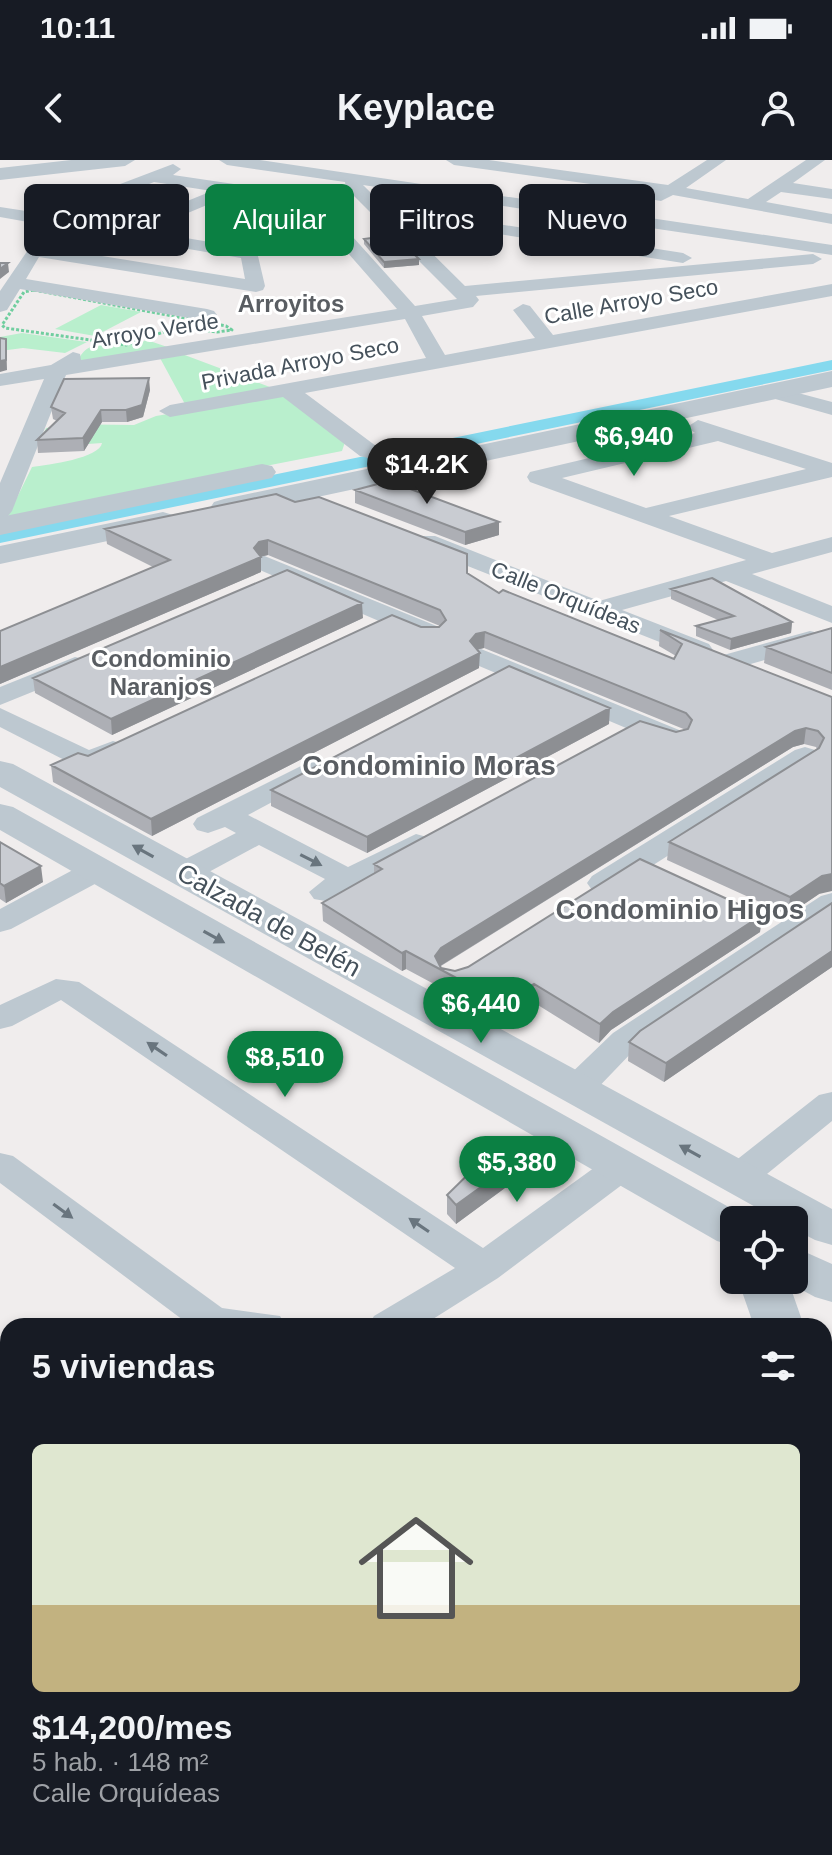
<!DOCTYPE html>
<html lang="es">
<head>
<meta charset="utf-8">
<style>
  body { margin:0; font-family:Helvetica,sans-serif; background:#20242c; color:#f1f3f6; height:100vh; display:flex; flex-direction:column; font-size:30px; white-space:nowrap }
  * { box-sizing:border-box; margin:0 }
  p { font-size:26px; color:#9ea1a6 }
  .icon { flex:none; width:44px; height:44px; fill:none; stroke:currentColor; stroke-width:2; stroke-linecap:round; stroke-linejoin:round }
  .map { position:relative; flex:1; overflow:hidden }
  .side { position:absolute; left:0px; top:1158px; width:832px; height:538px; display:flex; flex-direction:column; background:#171b24; border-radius:24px 24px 0 0; box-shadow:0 4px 12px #0003 }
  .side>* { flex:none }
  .hud { position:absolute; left:24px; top:24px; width:784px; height:72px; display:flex; gap:16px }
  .tools { position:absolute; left:720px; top:1046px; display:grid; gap:16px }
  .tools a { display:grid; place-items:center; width:88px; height:88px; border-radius:12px; background:#171b24; box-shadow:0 4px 12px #0003; font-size:40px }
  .price { position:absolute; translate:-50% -68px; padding:0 18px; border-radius:28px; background:#0b8043; color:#fff; font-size:26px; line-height:52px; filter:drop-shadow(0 2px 4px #0008) }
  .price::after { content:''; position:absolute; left:50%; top:48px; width:24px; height:18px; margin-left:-12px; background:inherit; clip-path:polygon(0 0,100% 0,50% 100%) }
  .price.active { background:#222; color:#fff }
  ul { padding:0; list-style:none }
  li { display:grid; align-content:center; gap:16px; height:424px; padding:0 32px }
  li span { display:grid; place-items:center; height:248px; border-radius:12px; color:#555 }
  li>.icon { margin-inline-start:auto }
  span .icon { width:144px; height:144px; fill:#fffc; stroke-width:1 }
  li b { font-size:34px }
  h2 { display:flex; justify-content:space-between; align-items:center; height:96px; padding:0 32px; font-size:34px }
  .chip { padding:0 28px; border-radius:12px; background:#171b24; box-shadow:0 4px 12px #0003; font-size:28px; line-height:72px }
  .chip.active { background:#0b8043; color:#fff }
  .status { display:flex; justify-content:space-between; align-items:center; height:56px; padding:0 40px; background:#171b24; direction:ltr }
  .status svg { height:22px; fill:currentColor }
  header { display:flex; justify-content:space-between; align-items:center; height:104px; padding:0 32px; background:#171b24; font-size:36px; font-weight:600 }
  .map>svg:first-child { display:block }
  .green { fill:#b9efcd }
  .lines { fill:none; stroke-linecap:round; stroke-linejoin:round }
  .canal { fill:#85d9ee; fill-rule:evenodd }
  .path-far1 { stroke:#70ce9f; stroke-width:3; stroke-dasharray:3 2; stroke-linecap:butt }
  .path { stroke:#70ce9f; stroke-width:7; stroke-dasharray:8 5; stroke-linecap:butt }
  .minor { fill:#bdc8d0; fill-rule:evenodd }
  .tertiary { fill:#bdc8d0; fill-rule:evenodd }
  .secondary { fill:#bdc9d5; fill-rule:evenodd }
  .wall { fill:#adafb5 }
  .shaded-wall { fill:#8d8f93 }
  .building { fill:#c9ccd2; stroke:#8d8f93; stroke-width:2 }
  .oneway { fill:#69757e }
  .labels { text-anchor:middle; stroke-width:6; stroke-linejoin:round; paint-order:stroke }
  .far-street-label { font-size:22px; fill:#45515b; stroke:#fff }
  .far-neighbourhood-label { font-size:24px; font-weight:bold; fill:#595d62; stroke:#fff }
  .street-label { font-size:26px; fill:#45515b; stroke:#fff }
  .neighbourhood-label { font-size:28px; font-weight:bold; fill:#595d62; stroke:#fff }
</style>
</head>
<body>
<div class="status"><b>10:11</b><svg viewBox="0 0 49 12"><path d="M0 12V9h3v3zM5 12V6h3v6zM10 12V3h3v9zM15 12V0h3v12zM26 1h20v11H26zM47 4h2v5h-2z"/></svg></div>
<header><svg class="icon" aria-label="back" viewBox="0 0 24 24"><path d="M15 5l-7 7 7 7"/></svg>Keyplace<svg class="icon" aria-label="person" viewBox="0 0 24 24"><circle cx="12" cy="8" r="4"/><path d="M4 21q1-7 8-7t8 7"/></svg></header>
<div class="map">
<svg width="832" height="1695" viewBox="0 0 832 1695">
  <rect width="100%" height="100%" fill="#f0eded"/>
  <path class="green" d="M101,145l40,7 -46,24 -40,-7z
    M22,173l65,9 -22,11 -42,-5 -23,3v-14z
    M147,180l29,10 -72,11 -26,-1c15,-28 38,-8 69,-20z
    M182,194l93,35 -89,17 -26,-48z
    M282,235l63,47 -3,9 -334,65 24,-49c16,-2 68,-9 70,-24l-14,1 -45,-9 3,-7 9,-1 -2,-3 81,1 22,-9z
    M8,1379v235l-8,4v-233z
    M825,1394l7,6v118l-8,8z"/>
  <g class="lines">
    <path class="canal" d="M832,200v10l-832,173v-12z"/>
    <path class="path-far1" d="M34,130l192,36 6,4 -15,2 -39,-5 -52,18 -121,-17 -3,-3 22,-33z"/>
    <path class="path" d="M0,1233l8,4
      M0,1344l8,1"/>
    <path class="minor" d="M219,0h41l572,85v10l-469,-70 102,101 348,-32 9,5 -9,5 -337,32 3,4 -6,7 -51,9 23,39 90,-17 -22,-28 10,-6 7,2 23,29 279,-51v12l-527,97 71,53 3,5 -11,7 -8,-2 -77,-59 -113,20 -11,-6 11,-6 256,-47 -21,-39 -339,56 -54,136 -4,5 -8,2v-35l44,-104 -44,7v-12l51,-9 22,-13 7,2 1,6 316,-51 -92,-105 -72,-10 -88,37 94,16 -4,-21 9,-5 6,1 15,64 -2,4 -7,2 -217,-35 -13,22 181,30 7,2 3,4 -3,4 -7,2 -187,-32 -13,21 -7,2v-21l45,-66 -45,-8v-10l52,8 5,-7 116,-44 8,5 -8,6 143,21 99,110 42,-7 -111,-111 -1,-6 -118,-17zM154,22l58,9 -89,36 -56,-9zM60,67l181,31 4,21 -199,-32z
      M446,0h43l179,25 39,-25h19l-40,28 62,11 58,-39h19l-32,23 39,6v10l-51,-7 -15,10 66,12v10l-159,-29 -12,6 -6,-1v-7l-201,-28z
      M498,64l185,29 9,5 -9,5 -191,-30 -3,-4z
      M768,225l64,17v13l-71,-20 -3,-4z
      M698,260l134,43v14l-163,39 103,37 60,-16v15l-80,22 80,32v17l-106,-42 -104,29 87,34 4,6 -4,6 -9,2 -283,-112 -3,-5 3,-5h18l164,65 147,-41 -216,-78 -3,-5 3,-5 165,-39 -8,-6zM718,281l88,28 -160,39 -84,-30z
      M262,395l177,72 4,6 -4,6h-18l-168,-72 -3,-5 3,-5z
      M810,471l9,2 4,6 -4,6 -90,25 -9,-2 -4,-6 4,-6z
      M481,489l203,83 4,6 -4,6 -10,2 -10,-2 -192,-81 -4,-6 4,-6z
      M75,497l9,2 4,6 -4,6 -84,34v-18z
      M0,548l89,42 24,-9 10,3 4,6c-9,14 -34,21 -49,17l-78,-40z
      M805,587l10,3 4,6 -4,6 -201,128 -11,2 -11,-2 -5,-7 5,-7 203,-126z
      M311,601l10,3 4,6 -4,6 -73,39 100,52 68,-33 11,3 4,6 -4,6 -91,50 -11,2 -11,-2 -5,-7 16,-13 -66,-34 -65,35 -11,2 -11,-2 -5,-7 5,-7 64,-33 -11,-6 -17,6 -11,-3 -4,-6 4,-6z
      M95,702l11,2 5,7 -5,7 -95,51 -11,3v-23l84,-45z
      M832,733v24l-195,130 -48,50 -13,3 -13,-3 -5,-8 5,-8 50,-48 208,-137z
      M56,819l23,3 404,266 126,-91 13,-3 13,3 6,9 -6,9 -137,103 -65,41 -12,7h-53l6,-10 81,-48 -394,-268 -49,26 -12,3v-24z
      M832,932v29l-81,66 -13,3 -13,-3 -6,-9 6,-9 94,-74z
      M0,993l13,3 209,152 58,8 6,10h-95l-191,-143z
      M832,1323v36l-8,2v-36z
      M189,1688h61l-3,7h-61z
      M466,1688h57l3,7h-57z"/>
    <path class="tertiary" d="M71,0h64l-10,6 -125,14v-12z
      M832,211v16l-608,130 -10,-3 -4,-6 4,-6 10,-3z
      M262,304l10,2 4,6 -4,6 -272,57v-18z
      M163,352l10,3 5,6 -5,6 -173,37v-18z
      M0,601l13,3 819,445v36l-17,-5 -21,-11v-9h-15l-779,-433z
      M0,644l13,3 739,413h-18v26l-17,-5 -717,-411z
      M794,1087l38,17v38l-17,-5 -26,-14 15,43h-50l-16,-46h56z"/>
    <path class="secondary" d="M832,1218v42l-8,2v-42z
      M8,1619v59l-8,3v-59z"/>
  </g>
  <path class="wall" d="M386,32l73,54 -27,3 -46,-51z
    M364,79l55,26 -35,3 -20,-24z
    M150,230l-7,27 -16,5h-25l-18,29 -46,2 -1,-13 20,-19 -4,-2 -2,-12z
    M355,330l144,32v13l-34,10 -110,-42z
    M276,334l191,79 32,20 175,66 2,-3 -17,-10 1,-16 172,67 -13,197 -31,21 -121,-55 2,-18 148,-93 -1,-2 -12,-3 -11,3 -352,219v2l14,3 307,-56 -2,17 -149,98 -12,13 -66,-41 -30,19 -97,-52 -4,2 -79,-50 -1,-18 52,-30v-9l302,-132 10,-2 -202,-82 -7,2 2,18 -327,168 -99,-54 -2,-17 37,-9 333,-129h18l1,-1 -172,-71 -8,2 1,15 -261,112v-53l153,-64 -46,-23 -2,-15z
    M671,429l121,33 -1,11 -61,17 -34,-14v-10l22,-6 -47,-21z
    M363,458l-251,117 -77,-42 -2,-15z
    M832,468v62l-68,-27 2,-16z
    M609,564l-242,129 -96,-47v-16z
    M0,682l43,40 -37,21 -6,-4z
    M832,743v64l-168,115 -36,-21 1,-19z
    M514,1003l-1,19 -57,42 -9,-10v-19z"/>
  <path class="shaded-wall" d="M459,80v6l-27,3v-6z
    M419,99v6l-35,3v-6z
    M8,103l1,9 -9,7v-10z
    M6,179l1,31 -7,2v-11z
    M149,218l1,12 -7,27 -16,5 -1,-12z
    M101,250l1,12 -18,29 -1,-13z
    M499,362v13l-34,10v-13z
    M268,380v15l-9,2h2v15l-261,112v-17l254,-119 5,-6z
    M362,443l1,15 -251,117 -1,-16z
    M792,462l-1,11 -61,17 1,-11z
    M485,472l-1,16 -9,2 -5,-9 6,-7z
    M480,493l-1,15 -327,168 -1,-17z
    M610,548l-1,16 -242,129v-16z
    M806,568l-2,16 -11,3 -353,219 -5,-10 6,-8 354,-217z
    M41,706l2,16 -37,21 -2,-17z
    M832,714v17l-13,3 -31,21 2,-18 32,-21z
    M762,755l-2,17 -149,98 -12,13 1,-19 13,-12z
    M406,791v18l-4,2v-18z
    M832,791v16l-168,115 2,-19z
    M534,824l-1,18 -30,19v-18z
    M514,1003l-1,19 -57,42v-19z
    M832,1629v29l-8,9v-28z
    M780,1688h25l-6,7h-25z"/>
  <path class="building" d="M392,27l67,53 -27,3 -46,-51z
    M394,75l25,24 -35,3 -20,-23z
    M0,103h8l-8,6z
    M0,178l6,1v21l-6,1z
    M149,218l-7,27 -16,5h-25l-18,28 -46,2 28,-27 -14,-6 13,-28z
    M389,321l110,41 -34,10 -110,-42z
    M276,334l19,8 24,-5 148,57v19l32,20 4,-3 171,69 8,-15 -22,-14 172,67v177l-10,2 -32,21 -121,-55 150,-94 5,-10 -6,-7 -12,-3 -11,3 -354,217 -6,8 6,12 14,3 13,-4 172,-108 122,56 -149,97 -13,12 -66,-40 -31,19 -97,-52 -4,2 -80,-50 60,-34 -8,-5 266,-143 36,11 12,-3 4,-9 -6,-7 -201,-81 -9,2 -6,7 10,12 -329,166 -100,-54 27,-12 10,3 304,-141 29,12h18l7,-7 -6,-10 -172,-70 -9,2 -5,6 7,9 -261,110v-36l170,-71 -65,-31z
    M287,410l75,33 -251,116 -78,-41z
    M712,418l80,44 -61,17 -35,-13 38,-10 -63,-27z
    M832,468v45l-66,-26z
    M509,506l101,42 -243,129 -96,-47z
    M0,682l41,24 -37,20 -4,-3z
    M832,743v48l-166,112 -37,-21 11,-11z
    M493,990l21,13 -58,42 -9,-10z
    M832,1498v131l-8,10v-132z
    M647,1688h133l-6,7h-134z"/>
  <defs><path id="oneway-solid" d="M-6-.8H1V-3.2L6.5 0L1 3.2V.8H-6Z" transform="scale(2)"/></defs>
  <g class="oneway">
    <use href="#oneway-solid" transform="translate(143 691) rotate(-151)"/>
    <use href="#oneway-solid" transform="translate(311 700) rotate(27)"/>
    <use href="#oneway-solid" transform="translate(214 777) rotate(29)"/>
    <use href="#oneway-solid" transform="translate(157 889) rotate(-146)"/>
    <use href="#oneway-solid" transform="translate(690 991) rotate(-151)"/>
    <use href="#oneway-solid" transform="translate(63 1051) rotate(36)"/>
    <use href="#oneway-solid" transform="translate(419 1065) rotate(-146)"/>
  </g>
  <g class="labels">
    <g class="far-street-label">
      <text transform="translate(631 141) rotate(-10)" y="8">Calle Arroyo Seco</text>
      <text transform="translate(155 170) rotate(-9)" y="8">Arroyo Verde</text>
      <text transform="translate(300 203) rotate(-11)" y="8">Privada Arroyo Seco</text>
      <text transform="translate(566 437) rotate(22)" y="8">Calle Orquídeas</text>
    </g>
    <g class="far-neighbourhood-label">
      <text x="291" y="152">Arroyitos</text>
      <text x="161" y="507">Condominio<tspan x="161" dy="28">Naranjos</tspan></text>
    </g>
    <g class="street-label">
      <text transform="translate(269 760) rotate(29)" y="9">Calzada de Belén</text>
    </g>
    <g class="neighbourhood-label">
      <text x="429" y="615">Condominio Moras</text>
      <text x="680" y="759">Condominio Higos</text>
    </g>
  </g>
</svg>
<div class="tools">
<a><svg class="icon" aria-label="locate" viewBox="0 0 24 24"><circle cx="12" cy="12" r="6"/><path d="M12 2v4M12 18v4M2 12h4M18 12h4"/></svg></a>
</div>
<b class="price" style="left:634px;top:318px">$6,940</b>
<b class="price active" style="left:427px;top:346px">$14.2K</b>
<b class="price" style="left:481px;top:885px">$6,440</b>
<b class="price" style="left:285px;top:939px">$8,510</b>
<b class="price" style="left:517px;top:1044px">$5,380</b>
<div class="hud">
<a class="chip">Comprar</a>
<a class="chip active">Alquilar</a>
<a class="chip">Filtros</a>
<a class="chip">Nuevo</a>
</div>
<section class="side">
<h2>5 viviendas<svg class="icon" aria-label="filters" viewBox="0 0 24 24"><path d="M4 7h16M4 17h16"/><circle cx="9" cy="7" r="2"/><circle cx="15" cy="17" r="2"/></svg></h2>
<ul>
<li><span style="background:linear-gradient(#dfe7d0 65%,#c2b280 0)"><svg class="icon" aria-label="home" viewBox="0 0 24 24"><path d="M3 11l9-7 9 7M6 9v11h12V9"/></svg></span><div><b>$14,200/mes</b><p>5 hab. · 148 m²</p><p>Calle Orquídeas</p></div></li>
</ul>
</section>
</div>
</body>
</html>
